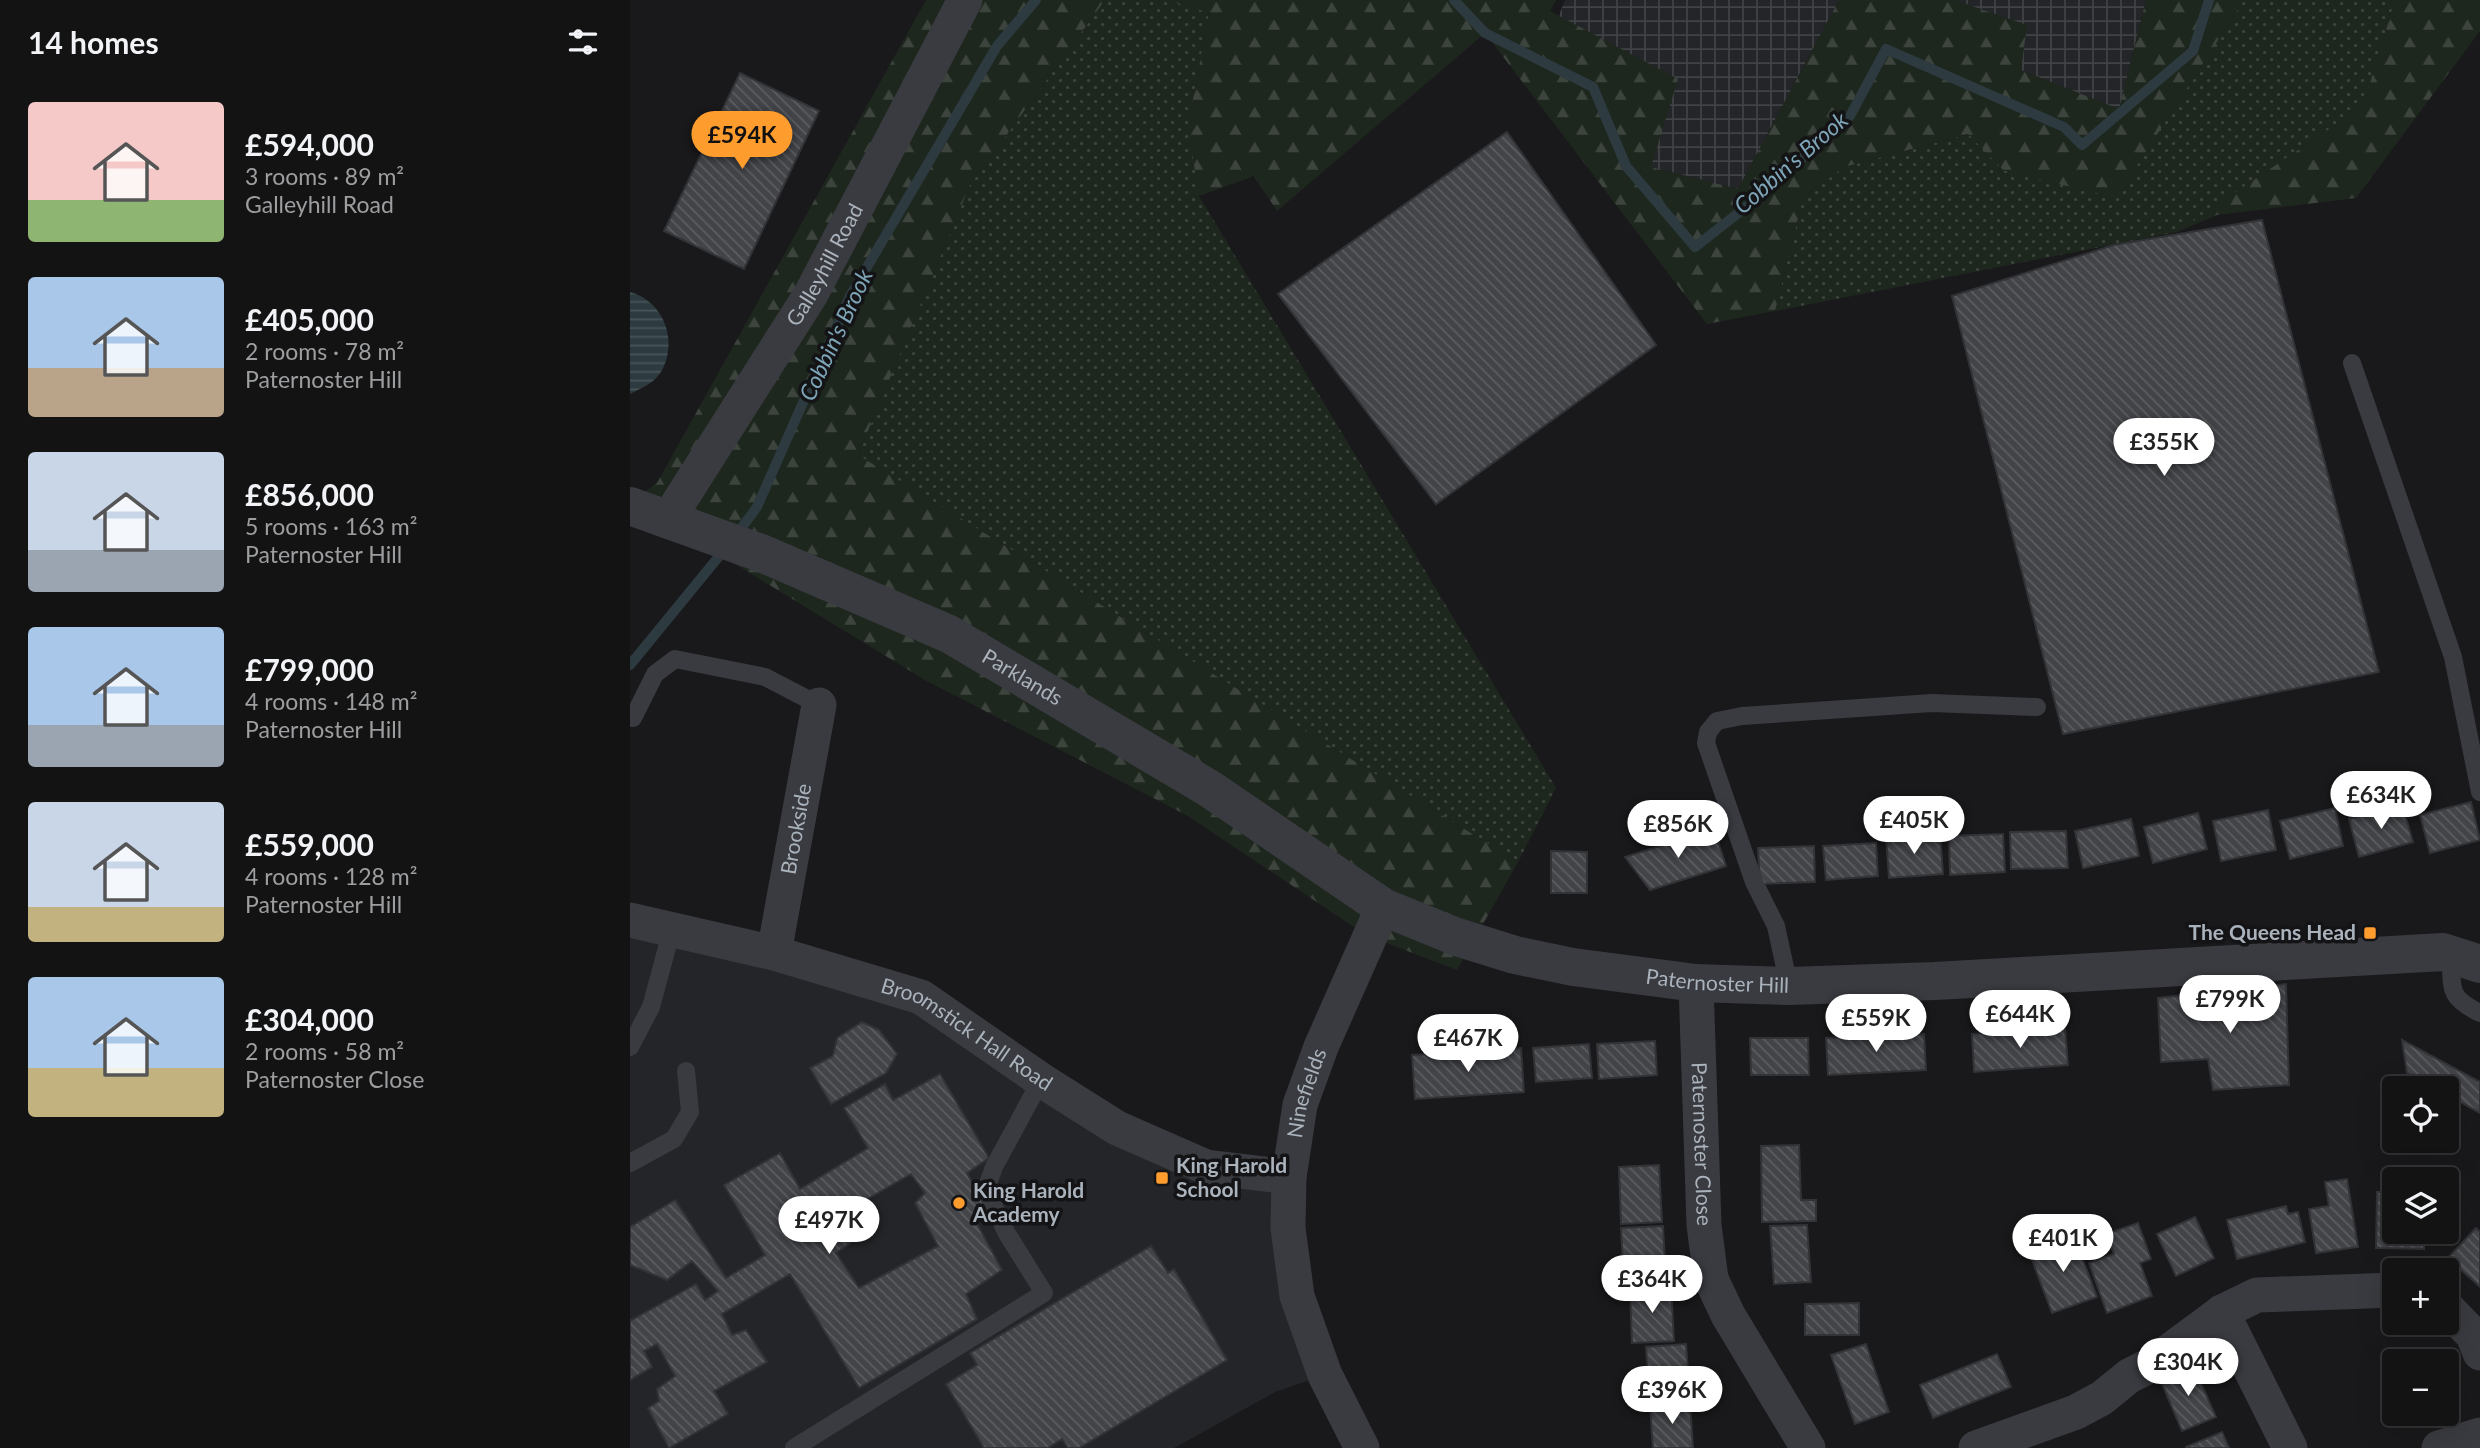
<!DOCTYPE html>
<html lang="en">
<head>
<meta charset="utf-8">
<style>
  body { margin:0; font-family:Lato,sans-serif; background:#202022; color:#f1f3f6; height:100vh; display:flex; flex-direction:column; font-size:26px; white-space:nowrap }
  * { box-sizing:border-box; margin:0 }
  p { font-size:23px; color:#9d9ea0 }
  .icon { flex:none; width:38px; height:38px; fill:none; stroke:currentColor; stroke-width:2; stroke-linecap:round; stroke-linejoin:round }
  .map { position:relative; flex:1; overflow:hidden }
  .side { display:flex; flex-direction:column; background:#131314; width:630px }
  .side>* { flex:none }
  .buttons { position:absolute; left:1752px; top:1076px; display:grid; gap:14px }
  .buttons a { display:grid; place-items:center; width:77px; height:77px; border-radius:7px; background:#131314; box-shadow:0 7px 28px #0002,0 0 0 2px #323234; font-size:35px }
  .price { position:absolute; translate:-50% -60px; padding:0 16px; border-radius:24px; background:#fff; color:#222; font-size:23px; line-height:46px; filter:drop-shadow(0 2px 4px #0008) }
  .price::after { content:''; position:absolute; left:50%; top:42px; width:21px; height:16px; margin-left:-10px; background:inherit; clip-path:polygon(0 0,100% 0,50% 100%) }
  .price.on { background:#fe9c2d; color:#111 }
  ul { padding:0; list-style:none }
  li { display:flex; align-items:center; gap:21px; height:175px; padding:0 28px }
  li span { display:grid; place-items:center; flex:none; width:196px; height:140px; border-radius:7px; color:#555 }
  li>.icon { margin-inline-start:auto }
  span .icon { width:84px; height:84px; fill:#fffc; stroke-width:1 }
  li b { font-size:30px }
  h2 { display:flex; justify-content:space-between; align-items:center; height:84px; padding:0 28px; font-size:30px }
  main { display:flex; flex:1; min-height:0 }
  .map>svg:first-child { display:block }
  .built { fill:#242528 }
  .industrial { fill:url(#industrial-grid) }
  .grass { fill:url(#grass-dots) }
  .forest { fill:url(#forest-firs) }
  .water { fill:url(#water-rules) }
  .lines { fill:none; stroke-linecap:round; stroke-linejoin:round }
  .stream { stroke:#2d3a40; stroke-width:10 }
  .building { fill:url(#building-back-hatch); stroke:#323337; stroke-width:2; fill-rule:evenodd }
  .service { stroke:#393b40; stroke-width:18 }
  .minor { stroke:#393b40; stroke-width:35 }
  .tertiary { stroke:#393b40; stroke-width:38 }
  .poi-dot { fill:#fe9c2d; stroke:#141416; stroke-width:2.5 }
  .labels { text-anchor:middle; stroke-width:7; stroke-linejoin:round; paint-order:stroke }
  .street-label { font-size:21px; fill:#aab2bc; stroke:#141416 }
  .poi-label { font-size:21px; font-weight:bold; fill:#aab2bc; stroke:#141416; text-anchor:start }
  .water-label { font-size:23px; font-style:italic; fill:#7fa5b8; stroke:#141416 }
</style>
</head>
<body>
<main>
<section class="side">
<h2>14 homes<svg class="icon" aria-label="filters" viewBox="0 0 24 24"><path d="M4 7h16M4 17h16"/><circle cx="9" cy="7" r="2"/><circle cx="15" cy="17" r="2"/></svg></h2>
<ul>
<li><span style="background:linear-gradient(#f6c9c9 70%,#8fb573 0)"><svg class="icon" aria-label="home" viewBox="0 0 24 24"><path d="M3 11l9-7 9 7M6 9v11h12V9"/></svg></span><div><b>£594,000</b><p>3 rooms · 89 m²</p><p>Galleyhill Road</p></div></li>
<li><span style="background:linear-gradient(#a9c7e8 65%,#b9a48a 0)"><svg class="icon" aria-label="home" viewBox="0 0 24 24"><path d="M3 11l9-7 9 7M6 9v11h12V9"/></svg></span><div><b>£405,000</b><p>2 rooms · 78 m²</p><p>Paternoster Hill</p></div></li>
<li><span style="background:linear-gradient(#c9d6e8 70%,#9aa5b1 0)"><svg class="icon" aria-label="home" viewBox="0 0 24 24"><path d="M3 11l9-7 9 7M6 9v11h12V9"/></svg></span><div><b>£856,000</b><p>5 rooms · 163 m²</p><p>Paternoster Hill</p></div></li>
<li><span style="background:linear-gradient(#a9c7e8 70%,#9aa5b1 0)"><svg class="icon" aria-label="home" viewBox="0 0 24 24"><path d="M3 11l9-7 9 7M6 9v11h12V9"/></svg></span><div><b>£799,000</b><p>4 rooms · 148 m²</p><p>Paternoster Hill</p></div></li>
<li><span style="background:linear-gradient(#c9d6e8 75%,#c2b280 0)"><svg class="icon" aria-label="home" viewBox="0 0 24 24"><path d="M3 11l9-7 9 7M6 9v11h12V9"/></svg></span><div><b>£559,000</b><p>4 rooms · 128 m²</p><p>Paternoster Hill</p></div></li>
<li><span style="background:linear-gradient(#a9c7e8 65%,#c2b280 0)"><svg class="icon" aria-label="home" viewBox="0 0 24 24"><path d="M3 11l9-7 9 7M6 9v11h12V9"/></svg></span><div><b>£304,000</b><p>2 rooms · 58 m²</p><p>Paternoster Close</p></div></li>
</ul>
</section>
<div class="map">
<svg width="1850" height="1448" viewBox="0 0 1850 1448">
  <defs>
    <pattern id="industrial-grid" width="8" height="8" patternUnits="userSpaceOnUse" patternTransform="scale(1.75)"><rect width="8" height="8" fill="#242528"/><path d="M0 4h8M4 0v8" fill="none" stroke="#414245"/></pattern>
    <pattern id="grass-dots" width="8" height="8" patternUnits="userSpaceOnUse" patternTransform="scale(1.75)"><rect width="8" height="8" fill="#1e271e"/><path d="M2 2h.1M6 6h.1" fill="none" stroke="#3c443d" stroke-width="1.8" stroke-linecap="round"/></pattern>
    <pattern id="forest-firs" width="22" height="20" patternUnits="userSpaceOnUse" patternTransform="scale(1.75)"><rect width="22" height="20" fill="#1e271e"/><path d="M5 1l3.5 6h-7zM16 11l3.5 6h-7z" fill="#3c443d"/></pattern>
    <pattern id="water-rules" width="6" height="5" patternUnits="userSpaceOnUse" patternTransform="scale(1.75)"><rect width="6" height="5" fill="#2d3a40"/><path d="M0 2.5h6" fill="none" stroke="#49545a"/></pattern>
    <pattern id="building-back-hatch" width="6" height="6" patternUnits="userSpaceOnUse" patternTransform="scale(1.75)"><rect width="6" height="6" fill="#424448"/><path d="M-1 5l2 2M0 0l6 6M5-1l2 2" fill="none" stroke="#5b5d60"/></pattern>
  </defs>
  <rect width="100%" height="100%" fill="#19191b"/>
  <path class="built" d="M0,920l291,77 196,131 172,49 36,198 -50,17 -101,56h-544z"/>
  <path class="industrial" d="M935,0h274l-101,189 -87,-22 -93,-149z
    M1324,0h192l-27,110 -98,-40 5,-45z"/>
  <path class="grass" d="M475,0h61l43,12 -18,98 8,86 357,592 -38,74 -660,-407 112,-270z
    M1614,0h151l-32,106 -186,126 -402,79 28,-113 41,-31 125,-33 34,36 113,27z"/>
  <path class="forest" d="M296,0h179l-135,185 -112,270 660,407 -61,108 -91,-35 -178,-119 -263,-136 -293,-179 25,-18z
    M536,0h390l-6,11 128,68 -27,88 87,22 101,-189h115l73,25 -6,45 98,39 27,-109h98l-128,198 -113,-28 -35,-36 -124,33 -41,31 -28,113 -68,13 -222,-291 -208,178 -23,-35 -55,20 -11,-70 21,-113z
    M1765,0h85v31l-124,167 -139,17 -40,17 186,-126z"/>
  <path class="water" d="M0,292c34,9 49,50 31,80 -7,11 -19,16 -31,22z"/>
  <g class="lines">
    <path class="stream" d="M824,0l31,33 108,54 33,79 69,81 65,-51 90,-80 36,-67 178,78 18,18 111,-94 16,-51
      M107,534l20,-27 93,-211 147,-250 39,-46
      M0,665l95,-116"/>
  </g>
  <path class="building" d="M110,73l79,38 -75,158 -80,-38z
    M877,132l149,213 -220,159 -158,-210z
    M1632,220l117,452 -316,62 -111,-438 162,-51z
    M1841,802l9,38 -50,13 -10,-38z
    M1772,804l11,38 -54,15 -10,-38z
    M1705,808l8,38 -53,13 -10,-38z
    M1638,810l8,40 -55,11 -8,-40z
    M1568,813l9,36 -54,14 -9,-36z
    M1501,819l8,37 -56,12 -8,-37z
    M1084,829l12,37 -76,24 -25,-33z
    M1436,831l2,37 -57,1 -1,-37z
    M1310,833l3,41 -54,4 -3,-41z
    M1373,834l2,38 -55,3 -1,-39z
    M1246,843l2,33 -52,4 -3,-34z
    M1184,846l1,36 -55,2 -2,-36z
    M921,851l36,1v41h-36z
    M1656,984l3,101 -76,5 -5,-31 -47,3 -3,-64z
    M232,1022l17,8 18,24 -11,19 -55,31 -21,-36 23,-12 4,-18z
    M1435,1028l3,37 -94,7 -2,-38z
    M1294,1034l2,36 -98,5 -2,-37z
    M1120,1038h58l1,37h-58z
    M1772,1040l78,42v31l-34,-19v-6h-10l-29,-15z
    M1025,1041l2,34 -58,4 -2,-35z
    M959,1044l3,34 -56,4 -3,-34z
    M891,1048l3,44 -109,7 -3,-44z
    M310,1074l49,84 -22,15 19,35 -11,12 27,50 -36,24 11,25 -118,69 -69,-114 -68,40 10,21 14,-5 21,32 -53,29 14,23 -59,34 -21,-40 11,-7 -2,-12 18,-13 -18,-32 -13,7 8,16 -22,13v-59l66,-37 9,16 13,-9 -26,-30 -25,19 -37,-15v-38l45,-27 51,78 39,-23 -41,-70 56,-32 20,36 68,-41 -24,-40 41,-24 8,16zM281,1174l14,19 -10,10 23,43 -79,42 -23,-35 15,-10 -15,-26z
    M1169,1145l2,55h15v21l-54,1 -1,-76z
    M1029,1165l3,57 -41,2 -2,-57z
    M1717,1179l11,68 -42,6 -7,-44 20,-3 -4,-24z
    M1747,1192h17v40h30v17l-48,-1z
    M1656,1206l2,8 10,-2 7,30 -68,17 -10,-39z
    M1565,1217l19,41 -38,18 -19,-42z
    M1508,1223l13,36 -11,4 12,33 -45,17 -18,-50 25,-9 -8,-20z
    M1177,1225l4,57 -37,2 -4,-58z
    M1033,1226l3,56 -42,2 -3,-56z
    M1846,1228l4,4v55l-32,-29z
    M1444,1236l23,61 -45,16 -23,-61z
    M521,1246l17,27 6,-4 53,91 -148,88h-11l-6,-9 -14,9h-64l-38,-64 31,-19 -7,-12z
    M1041,1286l3,55 -42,2 -2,-55z
    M1229,1303v32h-54v-31z
    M1056,1344l4,53 -40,3 -4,-53z
    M1236,1344l23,68 -34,12 -24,-69z
    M1367,1354l14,33 -78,31 -13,-33z
    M1563,1365l23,52 -34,14 -22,-52z
    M1060,1403l3,45h-40l-3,-42z
    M1592,1432l7,16h-43v-1z"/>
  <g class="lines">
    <path class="service" d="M1722,363l101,294 27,135
      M3,718l22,-44 20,-15 90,18 54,28
      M1821,955c1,33 -4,42 29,58
      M1159,986l-13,-60 -22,-44 -48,-139 2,-11 9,-11 25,-5 190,-13 105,4
      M0,1047l21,-40 21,-78
      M0,1163l44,-24 16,-27 -4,-41
      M164,1448l250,-155 -38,-61 -20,-43 8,-22 47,-87"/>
    <g class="minor">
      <path id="s1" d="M37,521l144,-227 154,-294"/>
      <path id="s2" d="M0,920l144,33 147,44 120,83 76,48 89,39 83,10"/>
      <path id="s3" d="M144,953l45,-248"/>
      <path id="s4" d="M1066,983l8,242 7,54 17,36 80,133"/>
      <path d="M1816,1307l27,28 7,18"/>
      <path d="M1592,1312l68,136"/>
      <path id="s5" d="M732,1448l-37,-73 -28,-79 -9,-68 1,-51 11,-72 21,-58 62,-140"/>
      <path d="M1346,1448l100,-36 26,-14 27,-22 20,-10 73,-54 35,-17 137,-5"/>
      <path d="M1809,1448l41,-13"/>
    </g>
    <path class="tertiary" id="s6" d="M0,506l131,47 188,81 261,155 173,118 74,30 58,18 58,12 123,16 93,3 146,-5 508,-29 37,12"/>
  </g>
  <g class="poi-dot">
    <rect x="1733" y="926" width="14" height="14" rx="3.5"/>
    <rect x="525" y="1171" width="14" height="14" rx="3.5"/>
    <circle cx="329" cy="1203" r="7"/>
  </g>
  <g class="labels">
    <g class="street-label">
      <text dy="7" stroke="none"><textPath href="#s1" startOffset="301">Galleyhill Road</textPath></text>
      <text dy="7" stroke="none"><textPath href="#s6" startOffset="429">Parklands</textPath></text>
      <text dy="7" stroke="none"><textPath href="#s3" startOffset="126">Brookside</textPath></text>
      <text dy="7" stroke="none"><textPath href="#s6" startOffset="1202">Paternoster Hill</textPath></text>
      <text dy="7" stroke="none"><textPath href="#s2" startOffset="359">Broomstick Hall Road</textPath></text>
      <text dy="7" stroke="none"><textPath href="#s5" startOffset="371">Ninefields</textPath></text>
      <text dy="7" stroke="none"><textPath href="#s4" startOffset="161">Paternoster Close</textPath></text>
    </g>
    <g class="poi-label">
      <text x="1726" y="940" text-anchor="end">The Queens Head</text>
      <text x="546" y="1173">King Harold<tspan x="546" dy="24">School</tspan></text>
      <text x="343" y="1198">King Harold<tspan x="343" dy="24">Academy</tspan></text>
    </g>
    <g class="water-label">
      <text transform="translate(1161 163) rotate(-41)" y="8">Cobbin's Brook</text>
      <text transform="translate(206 335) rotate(-65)" y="8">Cobbin's Brook</text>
    </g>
  </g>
</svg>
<div class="buttons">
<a><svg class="icon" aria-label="locate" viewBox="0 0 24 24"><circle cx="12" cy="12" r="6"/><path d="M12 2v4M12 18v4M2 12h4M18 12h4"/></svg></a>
<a><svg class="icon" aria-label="layers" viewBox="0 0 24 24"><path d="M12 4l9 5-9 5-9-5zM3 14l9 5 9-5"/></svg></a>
<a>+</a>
<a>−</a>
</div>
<b class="price on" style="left:112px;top:171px">£594K</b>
<b class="price" style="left:1534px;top:478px">£355K</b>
<b class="price" style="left:1751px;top:831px">£634K</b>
<b class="price" style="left:1284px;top:856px">£405K</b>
<b class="price" style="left:1048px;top:860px">£856K</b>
<b class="price" style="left:1600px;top:1035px">£799K</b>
<b class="price" style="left:1390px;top:1050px">£644K</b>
<b class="price" style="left:1246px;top:1054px">£559K</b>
<b class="price" style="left:838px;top:1074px">£467K</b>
<b class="price" style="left:199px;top:1256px">£497K</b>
<b class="price" style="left:1433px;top:1274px">£401K</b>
<b class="price" style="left:1022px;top:1315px">£364K</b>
<b class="price" style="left:1558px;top:1398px">£304K</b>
<b class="price" style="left:1042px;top:1426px">£396K</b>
</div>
</main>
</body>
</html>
